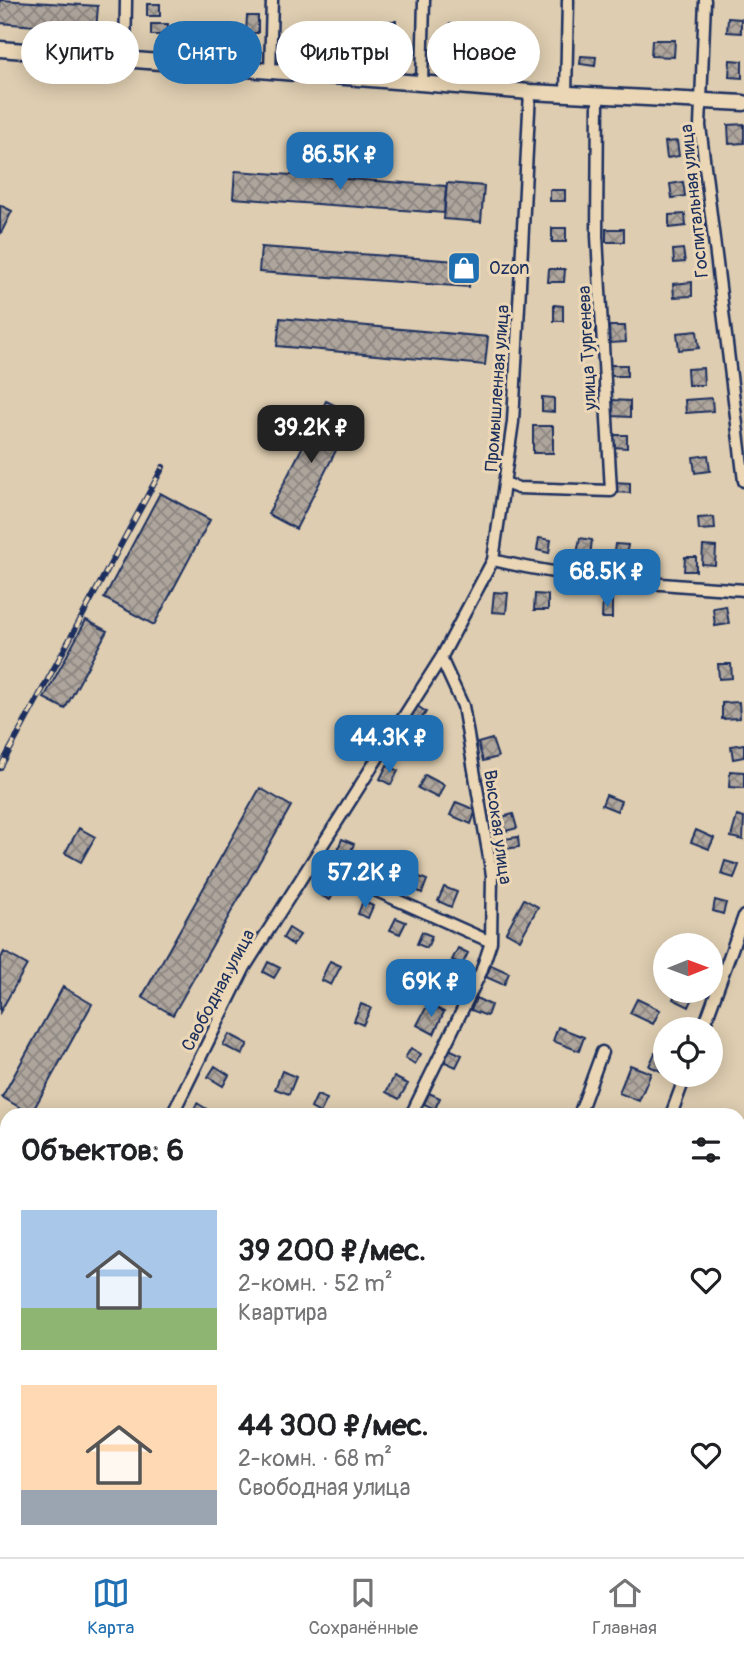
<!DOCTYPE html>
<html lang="ru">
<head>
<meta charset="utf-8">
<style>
  body { margin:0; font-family:Pangolin,sans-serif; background:#f6f6f6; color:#202124; height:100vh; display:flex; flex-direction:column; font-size:26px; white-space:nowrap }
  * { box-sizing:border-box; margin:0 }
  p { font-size:23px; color:#757577 }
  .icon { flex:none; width:38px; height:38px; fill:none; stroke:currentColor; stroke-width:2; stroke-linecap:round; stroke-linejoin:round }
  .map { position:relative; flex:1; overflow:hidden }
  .side { position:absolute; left:0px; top:1108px; width:746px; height:450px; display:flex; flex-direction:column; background:#fff; border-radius:21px 21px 0 0; box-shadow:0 4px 18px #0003 }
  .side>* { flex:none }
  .hud { position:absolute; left:21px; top:21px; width:704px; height:63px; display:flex; gap:14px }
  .needle { width:46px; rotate:89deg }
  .controls { position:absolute; left:653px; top:933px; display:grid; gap:14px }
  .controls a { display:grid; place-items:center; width:70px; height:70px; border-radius:50%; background:#fff; box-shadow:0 4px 18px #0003; font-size:35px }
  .price { position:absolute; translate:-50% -60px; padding:0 16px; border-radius:14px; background:#1f6fb2; color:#fff; font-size:23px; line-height:46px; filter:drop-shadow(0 2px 4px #0008) }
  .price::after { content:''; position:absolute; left:50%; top:42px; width:21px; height:16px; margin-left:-10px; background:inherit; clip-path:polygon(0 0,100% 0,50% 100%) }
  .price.selected { background:#222; color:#fff }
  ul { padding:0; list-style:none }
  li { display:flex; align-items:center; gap:21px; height:175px; padding:0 21px }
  li span { display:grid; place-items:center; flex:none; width:196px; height:140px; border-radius:0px; color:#555 }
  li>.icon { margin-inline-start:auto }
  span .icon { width:84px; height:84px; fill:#fffc; stroke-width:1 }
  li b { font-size:30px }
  h2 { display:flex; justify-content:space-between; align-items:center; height:84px; padding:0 21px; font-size:30px }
  .tag { padding:0 24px; border-radius:32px; background:#fff; box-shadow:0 4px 18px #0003; font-size:24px; line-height:63px }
  .tag.selected { background:#1f6fb2; color:#fff }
  .tabs { display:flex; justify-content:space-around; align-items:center; height:98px; border-top:2px solid #e0e0e0; background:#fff; font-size:19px; color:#757577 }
  .tabs a { display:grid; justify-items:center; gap:4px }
  .tabs .selected { color:#1f6fb2 }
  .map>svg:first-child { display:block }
  .building { fill:url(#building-cross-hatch); stroke:#1b2f5e; stroke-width:2 }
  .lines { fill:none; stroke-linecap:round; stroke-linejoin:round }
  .street-casing { stroke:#1b2f5e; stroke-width:15 }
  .secondary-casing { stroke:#1b2f5e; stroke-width:19 }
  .street { stroke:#ebd7b5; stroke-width:10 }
  .secondary { stroke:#ebd7b5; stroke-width:14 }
  .rail-casing { stroke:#1b2f5e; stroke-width:6 }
  .rail { stroke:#ebd7b5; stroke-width:3.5; stroke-dasharray:10; stroke-linecap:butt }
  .labels { text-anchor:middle; stroke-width:6; stroke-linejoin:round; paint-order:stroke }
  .street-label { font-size:18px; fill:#1b2f5e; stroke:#ebd7b5 }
  .poi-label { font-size:18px; fill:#1b2f5e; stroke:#ebd7b5; text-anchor:start }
</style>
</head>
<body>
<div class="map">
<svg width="744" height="1557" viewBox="0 0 744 1557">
  <defs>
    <pattern id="building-cross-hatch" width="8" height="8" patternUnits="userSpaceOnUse" patternTransform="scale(1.75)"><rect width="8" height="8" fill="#aea59c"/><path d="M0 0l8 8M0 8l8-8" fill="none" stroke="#8d8782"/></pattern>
  </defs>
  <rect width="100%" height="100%" fill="#decdb0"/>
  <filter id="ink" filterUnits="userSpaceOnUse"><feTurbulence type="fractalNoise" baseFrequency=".0143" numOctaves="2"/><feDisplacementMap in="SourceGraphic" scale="14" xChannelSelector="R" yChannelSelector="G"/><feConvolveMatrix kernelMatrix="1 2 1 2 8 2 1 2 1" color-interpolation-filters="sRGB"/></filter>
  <g filter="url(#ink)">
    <path class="building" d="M0,0l98,6 -2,25 -96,-8z
      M147,4h13v12h-13z
      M247,16h11v17h-12z
      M728,18l13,1v14l-14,-1z
      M382,21h14l-1,17 -13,-1z
      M151,24h17v11h-17z
      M449,24l13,1v19h-14z
      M493,38h11l-1,13h-11z
      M652,40h23l-1,17 -23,-1z
      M581,56l15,1 -1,9 -15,-2z
      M730,60l12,1v17l-13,-1z
      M744,124v19l-15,1 -1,-19z
      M677,141l2,15 -12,2 -2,-16z
      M235,171l211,15 -2,27 -211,-15z
      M683,182l2,14 -13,2 -2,-14z
      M447,183l37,3 -3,36 -37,-3z
      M550,190h15v11h-15z
      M0,205l12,6 -11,22 -1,-1z
      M685,214l1,12 -17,2v-13z
      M552,228h14v14h-14z
      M606,229h18v13h-18z
      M261,247l210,15 -2,25 -210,-15z
      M683,249l2,13 -11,1 -1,-13z
      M549,269h16l-1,13h-16z
      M692,282v14l-18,1 -1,-13z
      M554,305l9,1v15h-9z
      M280,318l208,19 -3,28 -208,-19z
      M609,326h16l1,16 -16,1z
      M697,331l2,17 -20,2 -2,-17z
      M610,365h17v11h-17z
      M703,368l1,17h-16l-1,-16z
      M542,397l12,1v14l-12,-1z
      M712,398l1,13 -27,2 -1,-13z
      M612,400l18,1v16l-18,-1z
      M326,401l28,14 -58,114 -28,-15z
      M533,426h20v27h-20z
      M612,435h15v13l-15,-1z
      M708,455l2,16 -15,2 -2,-16z
      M613,482l17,1v10l-17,-1z
      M160,493l50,27 -56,105 -50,-27z
      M714,517l1,12 -16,1 -1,-12z
      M539,538l12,2 -2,13 -12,-3z
      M580,538l12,2 -2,16 -13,-2z
      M615,544l13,1 -3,16 -12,-2z
      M703,546l13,1 -1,18 -13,-1z
      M685,557h11v14h-12z
      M494,592l14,1 -2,20 -14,-1z
      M535,594l13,1v15h-14z
      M603,599h9v19h-10z
      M726,606l3,18 -14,2 -2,-18z
      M86,620l21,11 -42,78 -21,-11z
      M718,664h13l1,14 -13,1z
      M739,702l1,16 -18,1v-16z
      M416,705l10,7 -10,15 -10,-7z
      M407,735l16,7 -5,13 -17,-8z
      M492,739l6,18 -15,4 -5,-18z
      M744,744v13l-11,2 -2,-13z
      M387,765l11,6 -7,14 -11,-6z
      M730,771l14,1v16l-15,-1z
      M425,775l19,10 -6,13 -20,-10z
      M260,788l31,18 -118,209 -31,-18z
      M606,795l15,6 -4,10 -15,-6z
      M456,802l20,8 -5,14 -21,-9z
      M513,814l4,14 -15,4 -3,-14z
      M737,816l7,2 -1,22 -12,-3z
      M79,828l16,9 -14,25 -16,-9z
      M696,830l18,8 -5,11 -18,-7z
      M518,837l1,10 -14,2 -1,-10z
      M342,839l12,5 -6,14 -12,-5z
      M386,856l9,4 -6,14 -9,-4z
      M725,861l14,4 -5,13 -13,-4z
      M417,876l10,4 -5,13 -10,-5z
      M326,883l10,5 -6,12 -10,-5z
      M444,887l13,5 -6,15 -13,-6z
      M524,899l14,8 -18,33 -14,-8z
      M715,900l11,3 -3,11 -10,-3z
      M363,901l10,5 -5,12 -10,-4z
      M396,918l10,4 -6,12 -10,-4z
      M289,928l11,7 -7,10 -10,-7z
      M422,932l10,4 -5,12 -10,-4z
      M458,948l10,5 -6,12 -10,-5z
      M4,952l23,13 -27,47v-52z
      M330,961l11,5 -10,19 -10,-5z
      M268,962l12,6 -6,10 -11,-6z
      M491,965l18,8 -5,12 -18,-8z
      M63,987l29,17 -61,110 -29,-17z
      M677,990h6l11,6 -5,11 -16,-8z
      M476,998l15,7 -4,11 -16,-6z
      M637,999l23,11 -7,14 -23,-11z
      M361,1004l10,4 -8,17 -9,-4z
      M428,1004l16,8 -10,22 -17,-9z
      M558,1027l26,10 -5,14 -26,-10z
      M229,1034l19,10 -6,11 -19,-10z
      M411,1048l10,6 -6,10 -10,-6z
      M449,1049l13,6 -6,12 -13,-6z
      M655,1053l10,4 -2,15 -14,-6z
      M630,1065l21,8 -12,28 -20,-8z
      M215,1066l14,9 -6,11 -15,-9z
      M282,1071l14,6 -7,17 -14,-5z
      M394,1077l14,7 -9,15 -13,-7z
      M429,1093l11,5 -5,11 -11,-5z
      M317,1095l10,4 -7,14 -9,-5z
      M197,1103l13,8 -2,4h-17z
      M743,1422l1,1v28l-6,-2v-18z"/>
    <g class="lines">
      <g class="street-casing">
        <path id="street" d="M705,0l-5,126 44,355
          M125,60l1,-60
          M270,72l2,-72
          M422,84l2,-84
          M566,95l2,-95
          M505,483l13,5 93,3 -14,-255 1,-139
          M493,560c82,20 167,24 251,30
          M318,854l16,18 157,70
          M703,1029l41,-113
          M172,1115l73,-148 196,-309 52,-98 20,-138 17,-330
          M411,1115l70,-143 10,-30 1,-67 -29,-169 -22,-48
          M579,1115l23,-63
          M671,1115l15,-41
          M738,1155l6,-8
          M738,1386l6,-10
          M0,1465l7,-15
          M195,1557l3,-7
          M483,1557l4,-7
          M640,1557l4,-7"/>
      </g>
      <g class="secondary-casing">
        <path id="secondary" d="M0,49l530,43 214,11"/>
      </g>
      <use href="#street" class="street"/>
      <use href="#secondary" class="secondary"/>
      <g class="rail-casing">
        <path id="rail" d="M0,768l163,-301"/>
      </g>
      <use href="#rail" class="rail"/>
    </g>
  </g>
  <defs>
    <g id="shop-square" transform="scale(1.75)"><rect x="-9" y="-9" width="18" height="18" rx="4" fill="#1f6fb2" stroke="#ebd7b5"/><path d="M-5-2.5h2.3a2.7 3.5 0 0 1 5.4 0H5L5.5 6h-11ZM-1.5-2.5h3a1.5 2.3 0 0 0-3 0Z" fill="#fff"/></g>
  </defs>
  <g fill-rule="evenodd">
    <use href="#shop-square" x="464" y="268"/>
  </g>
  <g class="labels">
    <g class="street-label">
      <text transform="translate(694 201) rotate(-96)" y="6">Госпитальная улица</text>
      <text transform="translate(587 348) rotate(-93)" y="6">улица Тургенева</text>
      <text transform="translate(497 388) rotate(-86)" y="6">Промышленная улица</text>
      <text transform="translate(498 827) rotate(82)" y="6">Высокая улица</text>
      <text transform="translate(218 990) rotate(-62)" y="6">Свободная улица</text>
    </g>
    <g class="poi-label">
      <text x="489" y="274">Ozon</text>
    </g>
  </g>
</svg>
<div class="controls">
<a><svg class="needle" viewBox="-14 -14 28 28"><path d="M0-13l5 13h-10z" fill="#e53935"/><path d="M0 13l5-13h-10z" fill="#757577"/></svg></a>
<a><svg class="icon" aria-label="locate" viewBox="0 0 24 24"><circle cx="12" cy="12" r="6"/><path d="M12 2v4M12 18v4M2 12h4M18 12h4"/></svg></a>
</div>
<b class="price" style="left:340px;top:192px">86.5K ₽</b>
<b class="price selected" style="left:311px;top:465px">39.2K ₽</b>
<b class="price" style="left:607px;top:609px">68.5K ₽</b>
<b class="price" style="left:389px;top:775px">44.3K ₽</b>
<b class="price" style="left:365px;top:910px">57.2K ₽</b>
<b class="price" style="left:431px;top:1019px">69K ₽</b>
<div class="hud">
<a class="tag">Купить</a>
<a class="tag selected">Снять</a>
<a class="tag">Фильтры</a>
<a class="tag">Новое</a>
</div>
<section class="side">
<h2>Объектов: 6<svg class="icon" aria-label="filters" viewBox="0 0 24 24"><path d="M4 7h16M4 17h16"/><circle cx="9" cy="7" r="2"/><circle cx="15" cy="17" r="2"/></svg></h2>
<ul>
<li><span style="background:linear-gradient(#a9c7e8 70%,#8fb573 0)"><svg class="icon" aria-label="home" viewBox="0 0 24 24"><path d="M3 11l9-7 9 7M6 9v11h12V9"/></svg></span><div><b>39 200 ₽/мес.</b><p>2-комн. · 52 m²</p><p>Квартира</p></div><svg class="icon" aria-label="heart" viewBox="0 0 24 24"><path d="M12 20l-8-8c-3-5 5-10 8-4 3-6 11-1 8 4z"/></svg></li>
<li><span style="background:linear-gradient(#ffd9b3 75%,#9aa5b1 0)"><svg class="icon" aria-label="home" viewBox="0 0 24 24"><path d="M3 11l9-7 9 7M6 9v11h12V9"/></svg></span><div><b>44 300 ₽/мес.</b><p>2-комн. · 68 m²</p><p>Свободная улица</p></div><svg class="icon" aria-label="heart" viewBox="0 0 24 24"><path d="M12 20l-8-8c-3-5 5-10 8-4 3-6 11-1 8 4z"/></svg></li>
</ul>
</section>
</div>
<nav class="tabs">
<a class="selected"><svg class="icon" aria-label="map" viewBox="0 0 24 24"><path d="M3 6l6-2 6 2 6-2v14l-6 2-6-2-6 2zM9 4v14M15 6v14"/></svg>Карта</a>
<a><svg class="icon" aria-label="saved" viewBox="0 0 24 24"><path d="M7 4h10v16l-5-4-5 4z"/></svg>Сохранённые</a>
<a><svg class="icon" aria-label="home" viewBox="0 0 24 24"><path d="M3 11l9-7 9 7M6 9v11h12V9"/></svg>Главная</a>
</nav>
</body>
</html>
